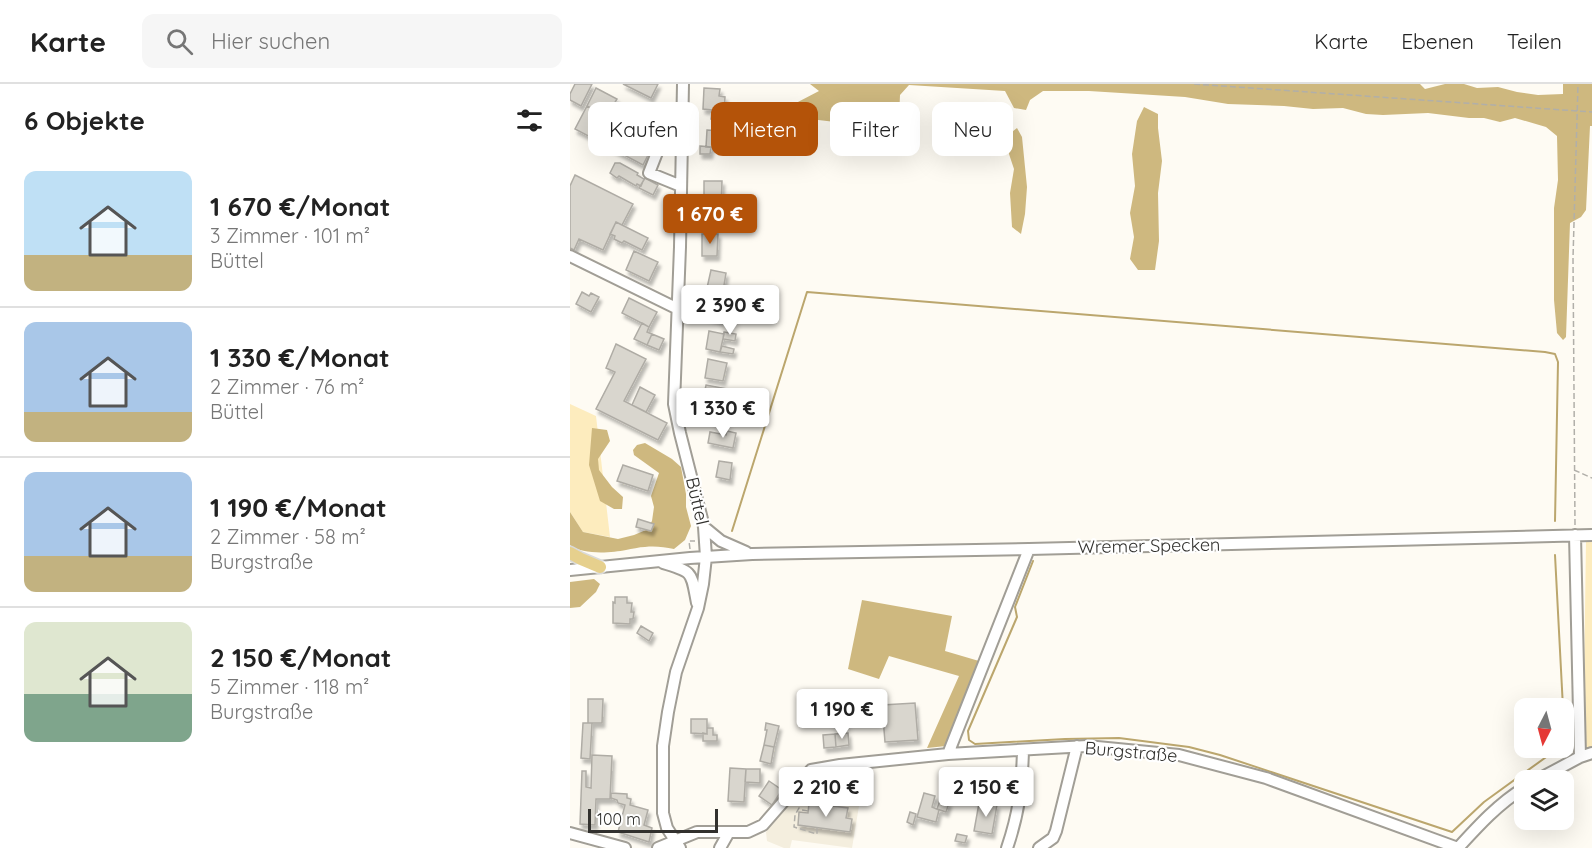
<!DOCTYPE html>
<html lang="de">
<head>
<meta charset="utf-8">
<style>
  body { margin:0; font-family:Quicksand,sans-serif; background:#f6f6f6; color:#222; height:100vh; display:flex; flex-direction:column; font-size:22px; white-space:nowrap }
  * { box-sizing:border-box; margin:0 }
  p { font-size:20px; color:#767676 }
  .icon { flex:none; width:33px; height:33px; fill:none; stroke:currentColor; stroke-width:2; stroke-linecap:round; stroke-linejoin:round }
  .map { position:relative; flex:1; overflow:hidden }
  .sheet { display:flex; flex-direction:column; background:#fff; width:570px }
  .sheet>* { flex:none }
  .guide { position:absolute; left:18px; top:18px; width:570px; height:54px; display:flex; gap:12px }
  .needle { width:39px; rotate:186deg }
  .tools { position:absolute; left:944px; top:614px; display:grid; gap:12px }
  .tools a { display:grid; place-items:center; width:60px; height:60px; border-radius:12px; background:#fff; box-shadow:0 6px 24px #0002; font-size:30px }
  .scale { position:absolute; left:18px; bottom:15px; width:130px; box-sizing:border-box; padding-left:6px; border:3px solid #32312e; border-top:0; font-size:16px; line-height:21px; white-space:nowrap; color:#32312e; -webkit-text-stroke:4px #fff; paint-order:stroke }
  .price { position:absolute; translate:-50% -51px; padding:0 14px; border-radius:6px; background:#fff; color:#222; font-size:20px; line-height:39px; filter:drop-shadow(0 2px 3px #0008) }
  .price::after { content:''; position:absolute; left:50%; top:36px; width:18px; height:14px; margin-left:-9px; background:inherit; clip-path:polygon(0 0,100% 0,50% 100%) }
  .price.on { background:#b45309; color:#fff }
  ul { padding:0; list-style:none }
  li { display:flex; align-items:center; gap:18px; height:150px; padding:0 24px }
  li+li { border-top:2px solid #e0e0e0 }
  li span { display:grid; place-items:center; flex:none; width:168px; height:120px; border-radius:12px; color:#555 }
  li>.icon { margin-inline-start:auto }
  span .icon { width:72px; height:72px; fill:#fffc; stroke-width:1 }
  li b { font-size:26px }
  h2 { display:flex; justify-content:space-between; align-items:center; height:72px; padding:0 24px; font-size:26px }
  .chip { padding:0 21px; border-radius:12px; background:#fff; box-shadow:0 6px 24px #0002; font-size:21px; line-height:54px }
  .chip.on { background:#b45309; color:#fff }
  header { display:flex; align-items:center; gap:36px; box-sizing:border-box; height:84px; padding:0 30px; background:#fff; border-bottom:2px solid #e0e0e0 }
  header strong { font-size:28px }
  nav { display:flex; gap:33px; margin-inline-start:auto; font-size:21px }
  .search { width:420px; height:54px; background:#f6f6f6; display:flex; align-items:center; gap:15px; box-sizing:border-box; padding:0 21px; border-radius:12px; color:#767676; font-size:22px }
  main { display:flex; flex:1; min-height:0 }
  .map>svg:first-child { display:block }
  .built { fill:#f4eede }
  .green { fill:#fdecbe }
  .forest { fill:#ceb87f }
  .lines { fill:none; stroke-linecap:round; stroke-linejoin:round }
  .stream { stroke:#bba66d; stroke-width:2 }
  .building { fill:#d9d6ce; stroke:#afaca5; stroke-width:1.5; filter:url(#shadow) }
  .minor-casing { stroke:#a19e96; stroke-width:14 }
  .major-casing { stroke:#dadad9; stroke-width:15 }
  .path { stroke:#b1afa9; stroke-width:1.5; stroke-dasharray:6 3; stroke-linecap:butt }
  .minor { stroke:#fff; stroke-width:10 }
  .major { stroke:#e6d08d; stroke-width:12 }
  .labels { text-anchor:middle; stroke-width:4.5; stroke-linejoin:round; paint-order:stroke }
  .street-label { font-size:18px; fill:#32312e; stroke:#fff }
</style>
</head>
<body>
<header>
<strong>Karte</strong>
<div class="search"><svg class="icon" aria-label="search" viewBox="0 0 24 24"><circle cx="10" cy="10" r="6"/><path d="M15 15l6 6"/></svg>Hier suchen</div>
<nav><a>Karte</a><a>Ebenen</a><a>Teilen</a></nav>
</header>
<main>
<section class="sheet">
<h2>6 Objekte<svg class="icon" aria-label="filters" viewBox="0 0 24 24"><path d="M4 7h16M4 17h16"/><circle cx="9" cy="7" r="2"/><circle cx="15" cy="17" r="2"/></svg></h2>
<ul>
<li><span style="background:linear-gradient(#bfe0f5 70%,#c2b280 0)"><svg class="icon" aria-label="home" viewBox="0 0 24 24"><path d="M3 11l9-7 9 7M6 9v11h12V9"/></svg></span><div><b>1 670 €/Monat</b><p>3 Zimmer · 101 m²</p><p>Büttel</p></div></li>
<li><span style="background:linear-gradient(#a9c7e8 75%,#c2b280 0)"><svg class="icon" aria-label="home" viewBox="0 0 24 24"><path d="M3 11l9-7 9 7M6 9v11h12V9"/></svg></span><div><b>1 330 €/Monat</b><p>2 Zimmer · 76 m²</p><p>Büttel</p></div></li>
<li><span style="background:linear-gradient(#a9c7e8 70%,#c2b280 0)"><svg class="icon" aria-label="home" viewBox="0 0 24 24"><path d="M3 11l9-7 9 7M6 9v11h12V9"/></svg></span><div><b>1 190 €/Monat</b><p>2 Zimmer · 58 m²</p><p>Burgstraße</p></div></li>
<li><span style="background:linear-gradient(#dfe7d0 60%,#7fa58c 0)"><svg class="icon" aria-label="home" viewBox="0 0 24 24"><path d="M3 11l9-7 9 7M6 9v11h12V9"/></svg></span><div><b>2 150 €/Monat</b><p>5 Zimmer · 118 m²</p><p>Burgstraße</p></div></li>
</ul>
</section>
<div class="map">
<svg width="1022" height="764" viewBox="0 0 1022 764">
  <defs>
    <filter id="shadow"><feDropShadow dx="2.5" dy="4.5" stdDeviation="1.5" flood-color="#0004"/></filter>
  </defs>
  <rect width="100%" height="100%" fill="#fefbf3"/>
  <path class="built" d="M276,691l-1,17 16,2 -9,54 -60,-8 -2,8h-6l-17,-7 -1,-9 43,-51z"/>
  <path class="green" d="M0,320l26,12 14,121 -27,-5 -13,-20z
    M1016,458h6v208l-9,2z"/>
  <path class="forest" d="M240,0h610l5,5 20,-5h19l13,4 21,-1 19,5 21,3 25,-1v-10h29v42h-2l-4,84 -5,7 -11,6 -4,114 -3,3 -6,-7 -3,-33v-92l4,-28 -1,-44 -11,-9 -31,-9 -15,4 -16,-4h-15l-41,-5 -45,2 -17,-1 -23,-6 -30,1 -29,-3 -56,-2 -43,-7 -96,-6h-46l-13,9 -4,10 -12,-2 -9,-17 -96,-6 -9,10 -2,45 -4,11 -17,-4v-20l-92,-11 11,-13 23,-12z
    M574,23l14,7v14l4,33 -4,32 1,48 -4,29h-17l-8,-11 4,-22 -4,-24 5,-27 -3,-32 5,-33z
    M447,44l5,9 5,50 -2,27 -4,20 -9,-7 -2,-34 4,-24 -5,-15 -1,-19z
    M22,344l15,2 3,11 -12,18 1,11 13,17 11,10 -1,12h-8l-14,-8 -11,-36z
    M75,359l27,16 9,8 5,27v13l5,19 -6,14 -11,9c-10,-2 -19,-3 -29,-2 -6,0 -13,2 -19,3 -15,3 -44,5 -56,-5v-33l13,20 35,7 16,-4 12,-5 6,-9 2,-14 -3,-11 8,-23 -25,-18 -1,-5 4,-5z
    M24,495l6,5 -4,8 -16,15 -10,1v-26z
    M292,516l90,16 -7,35 34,10 -33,85 -19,2 32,-72 -70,-20 -10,23 -31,-10z"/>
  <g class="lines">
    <path class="stream" d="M162,447l75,-239 738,60 10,2 3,8 -3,159
      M985,471l8,153
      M463,477l-18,46 2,10 -49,114 1,9 6,4 90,-5 54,-1 70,9 31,8 232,77 32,-30 76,-55
      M993,627l2,41"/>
  </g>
  <path class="building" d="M5,0h17l-11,22 -11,-6v-6z
    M53,0h35l-7,14z
    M26,4l21,11 -10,17 -20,-10z
    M134,4l16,1 -1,7 6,1 -1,15h9l-1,8 -21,-1 1,-9 -9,-1z
    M17,22l68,35 -12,24 -68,-36z
    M77,33l16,2 -3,17 -16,-2z
    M137,46l14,1 -1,6 5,1 -1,10 -18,-1z
    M130,62l11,1 -1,7h-10z
    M45,79h5l18,10 -1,2 7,4 -3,7 -4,-2 -1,2 -17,-10 -2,2 -7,-5z
    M5,91l58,29 -11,21 -6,-3 -13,28 -24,-11 -5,11 -4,-2v-62z
    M75,94l13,7 -5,10 -14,-7z
    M134,97h18l-1,29h-17z
    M46,138l32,16 -6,12 -18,-9 -2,2 -8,-4 1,-3 -5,-2z
    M132,150h16l-1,22h-15z
    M64,167l24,11 -9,19 -23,-11z
    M141,186l15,3 -3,18 -16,-3z
    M12,208l7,4 2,-3 8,4 -8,15 -15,-8z
    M59,214l28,14 -8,15 -27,-14z
    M136,215l18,4 -4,17 -17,-4z
    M72,239l7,4 -2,5 5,2 -5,11 -13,-6z
    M139,247l15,3 -4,18 -14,-3z
    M154,248l12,2 -1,7 -12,-2z
    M82,250l12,5 -5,11 -12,-5z
    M46,260l30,15 -22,42 43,22 -9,17 -62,-31 19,-37 -9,-4z
    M152,262l12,3 -1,5 -13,-2z
    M138,275l19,4 -4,18 -18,-3z
    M136,301l22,4 -3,20 -23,-4 1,-3 -5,-1 2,-12 5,1z
    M70,303l15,8 -9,17 -14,-7z
    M155,325l8,2 -1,8 -9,-1z
    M157,347l9,2 -3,15 -25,-5 2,-11 16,3z
    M149,377l13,2 -2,17 -14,-3z
    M53,381l30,10 -5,16 -31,-10z
    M68,435l16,5 -3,7 -15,-4z
    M45,513h12v6h5l-1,9h3l-1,7h-3v5l-17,-1v-21l2,1z
    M71,542l12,7 -4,8 -12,-8z
    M18,615h15l-1,24h-14z
    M345,619l3,37 -33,2 -3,-37z
    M121,635h16v15l-16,-1z
    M13,639h9l-2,36 -9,-1z
    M196,639l13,3 -5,21 -10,-2 3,-15h-2z
    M137,644h6v7h4v6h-14v-8l4,1z
    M278,649l1,12 -13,2 -1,-13z
    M265,650l1,13 -12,1 -1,-13z
    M194,661l10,2 -3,17 -11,-3z
    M22,671l20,1 -2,43h-14l-1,26 -15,-1 2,-53h4v16l5,1z
    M160,684l16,1 -2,33 -16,-1z
    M176,685h14v14l-15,-1z
    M199,697l13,9 -10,15 -13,-9z
    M41,709l16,1v4l4,1 -1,6 18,5 -4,15 8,3 -3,14 -31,-10 7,-27 -7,-2 -1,-3 -6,-2z
    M354,709l11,3 -3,11 7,3 -3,12 -19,-5z
    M370,716l9,3 -3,9 -9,-3z
    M239,719l39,5 -2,10 6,1 -2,13 -52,-7 1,-13 9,1z
    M409,719l18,2 -5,29 -18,-3z
    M340,728l6,2 -3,11 -6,-3z
    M387,750l10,2 -2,7 -10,-2z"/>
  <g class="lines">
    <g class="minor-casing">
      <path id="minor" d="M88,66l-9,23 32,13
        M0,172l108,53
        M134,443l17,14 25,11
        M1005,451l5,222
        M93,479c31,9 28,9 34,40
        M0,486l120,-12 62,-4 277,-5 563,-14
        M378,670l81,-205
        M967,696l43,-23 12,-4
        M0,749l55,15
        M88,764l39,-16h51l15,-7 48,-55 29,-5 108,-11 139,-8 92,9 87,23 192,70
        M110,764l-13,-20 -4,-15v-67l5,-34 8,-40 22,-64 5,-24 3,-27 -2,-30 -24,-94 -6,-29 6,-157 3,-163
        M150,764l9,-16
        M437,764c12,-35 15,-61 16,-98
        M469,764l14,-10 3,-7 21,-85
        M888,764c20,-22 41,-45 66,-60"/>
    </g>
    <g class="major-casing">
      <path id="major" d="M0,469l11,6 19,8"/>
    </g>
    <path class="path" d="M624,0l398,28
      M1004,386l18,8
      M1005,441l-2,-267 5,-174
      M120,465l-1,-8h6
      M238,727l-6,-1 -3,-2 -4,7 -1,12 23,7v-6"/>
    <use href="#minor" class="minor"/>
    <use href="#major" class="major"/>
  </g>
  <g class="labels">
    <g class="street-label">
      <text transform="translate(127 417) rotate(77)" y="6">Büttel</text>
      <text transform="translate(579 462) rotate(-1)" y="6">Wremer Specken</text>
      <text transform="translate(561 668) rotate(5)" y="6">Burgstraße</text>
    </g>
  </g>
</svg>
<div class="tools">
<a><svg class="needle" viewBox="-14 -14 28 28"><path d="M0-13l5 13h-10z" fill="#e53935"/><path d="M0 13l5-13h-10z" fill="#767676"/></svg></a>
<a><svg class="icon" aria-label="layers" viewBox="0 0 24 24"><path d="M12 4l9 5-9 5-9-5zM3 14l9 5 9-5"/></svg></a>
</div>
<div class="scale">100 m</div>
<b class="price on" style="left:140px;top:161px">1 670 €</b>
<b class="price" style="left:160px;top:252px">2 390 €</b>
<b class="price" style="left:153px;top:355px">1 330 €</b>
<b class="price" style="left:272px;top:656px">1 190 €</b>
<b class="price" style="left:256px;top:734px">2 210 €</b>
<b class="price" style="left:416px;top:734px">2 150 €</b>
<div class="guide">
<a class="chip">Kaufen</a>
<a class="chip on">Mieten</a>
<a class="chip">Filter</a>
<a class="chip">Neu</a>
</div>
</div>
</main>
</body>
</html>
